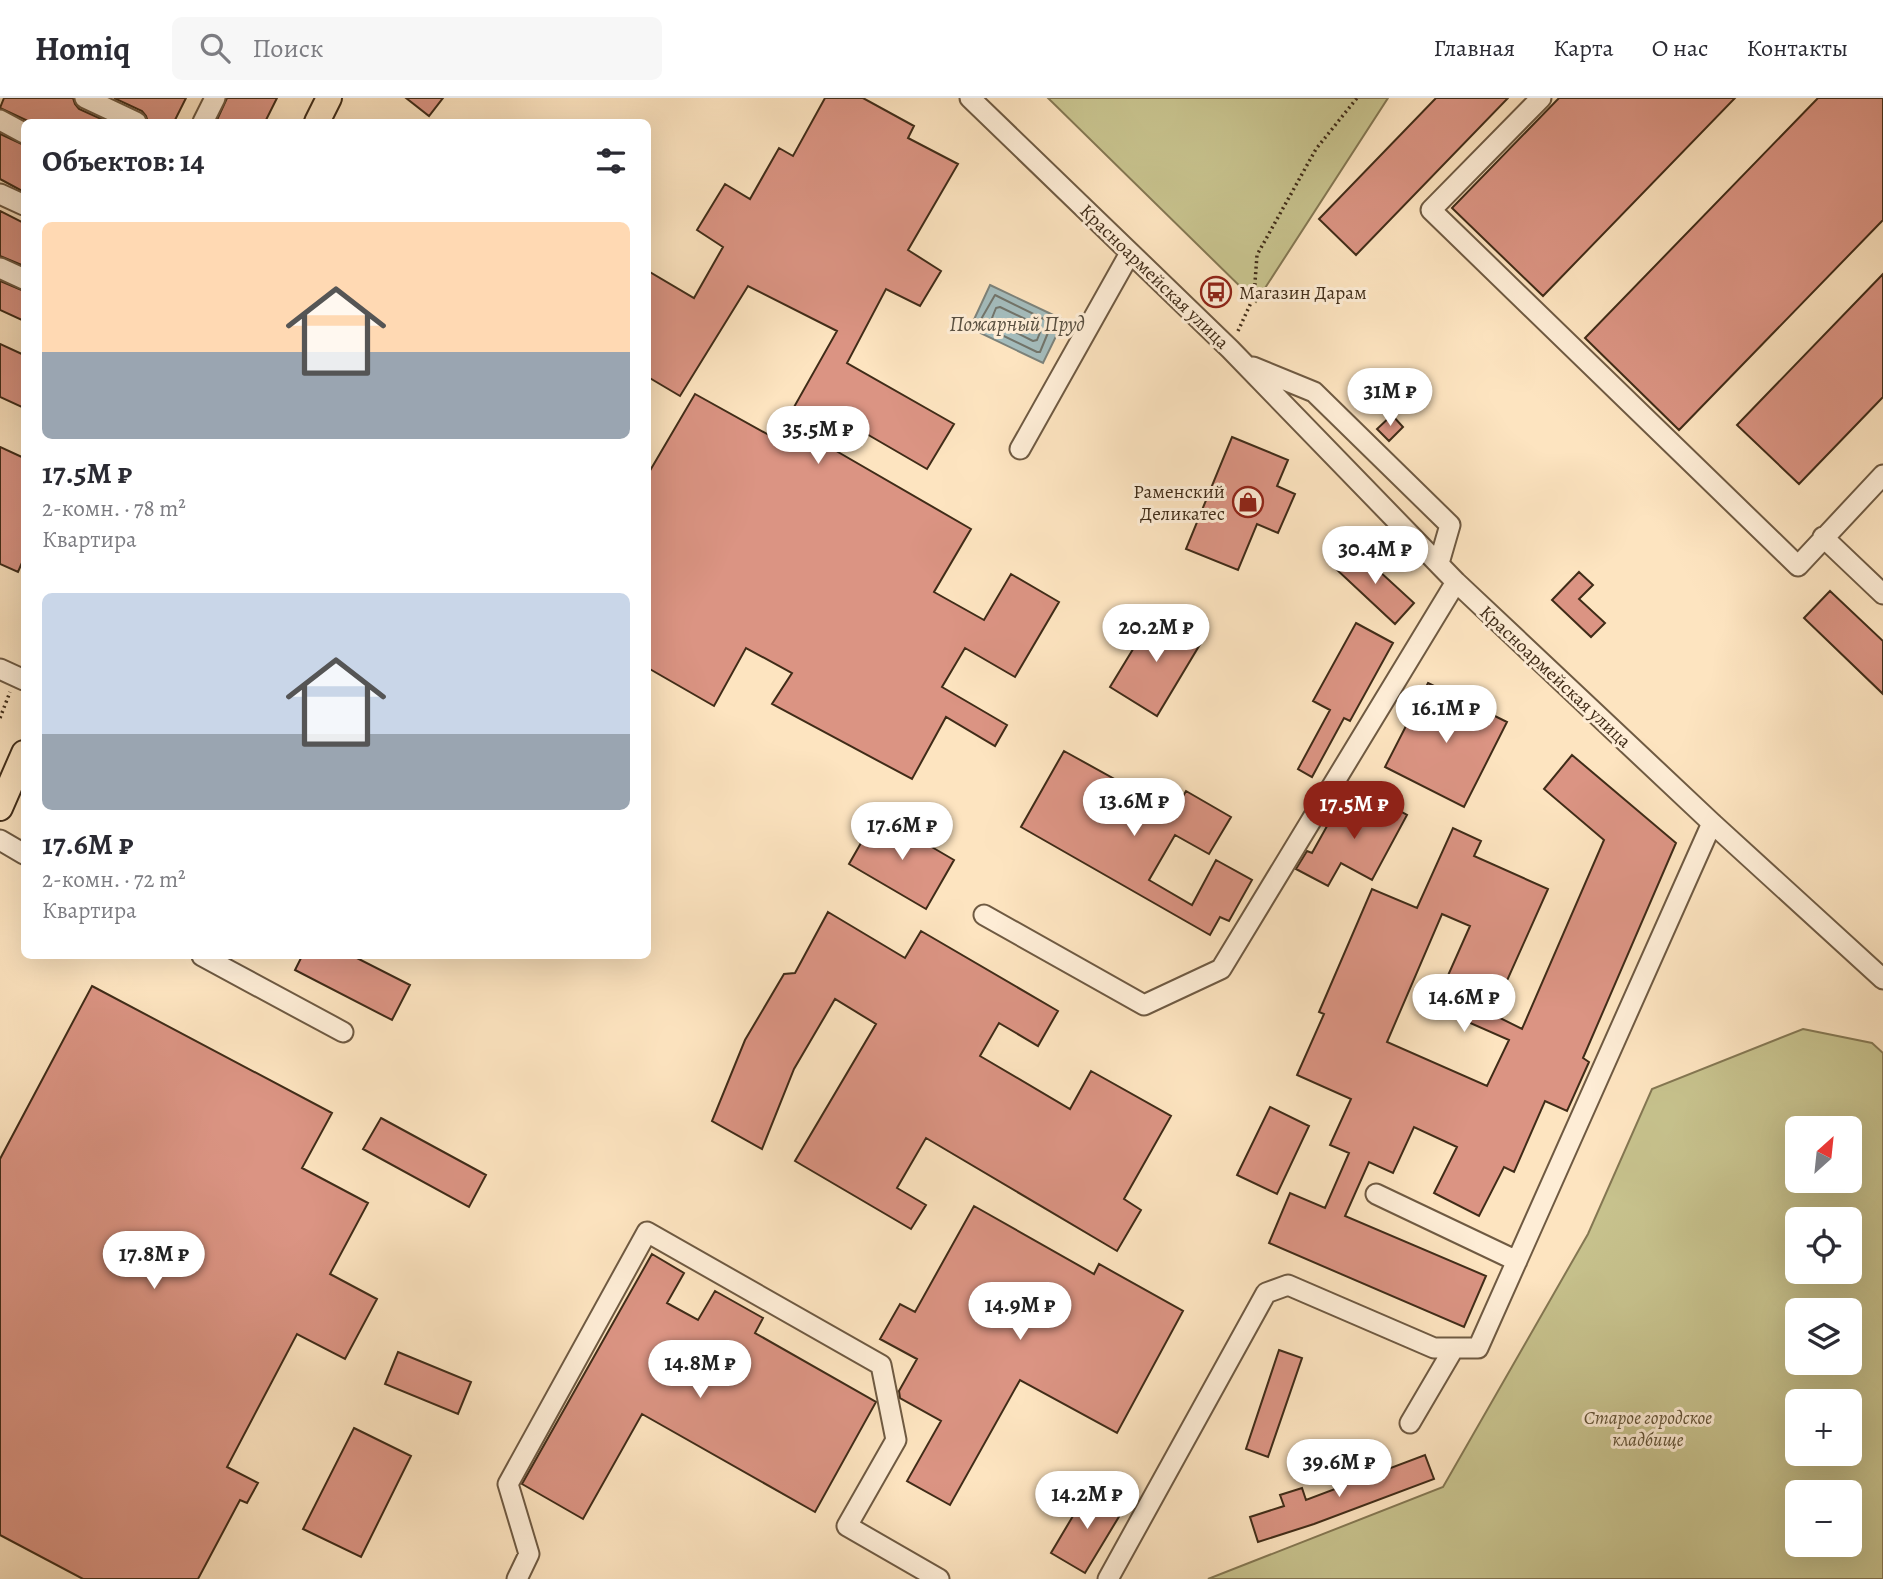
<!DOCTYPE html>
<html lang="ru">
<head>
<meta charset="utf-8">
<style>
  body { margin:0; font-family:Alegreya,serif; background:#f7f7f7; color:#2b2b33; height:100vh; display:flex; flex-direction:column; font-size:26px; white-space:nowrap }
  * { box-sizing:border-box; margin:0 }
  p { font-size:23px; color:#7c7c81 }
  .icon { flex:none; width:38px; height:38px; fill:none; stroke:currentColor; stroke-width:2; stroke-linecap:round; stroke-linejoin:round }
  .map { position:relative; flex:1; overflow:hidden }
  .drawer { position:absolute; left:21px; top:21px; width:630px; height:840px; display:flex; flex-direction:column; background:#fff; border-radius:10px; box-shadow:0 7px 28px #0002 }
  .drawer>* { flex:none }
  .needle { width:46px; rotate:27deg }
  .controls { position:absolute; left:1785px; top:1018px; display:grid; gap:14px }
  .controls a { display:grid; place-items:center; width:77px; height:77px; border-radius:10px; background:#fff; box-shadow:0 7px 28px #0002; font-size:35px }
  .price { position:absolute; translate:-50% -60px; padding:0 16px; border-radius:24px; background:#fff; color:#222; font-size:23px; line-height:46px; filter:drop-shadow(0 2px 4px #0008) }
  .price::after { content:''; position:absolute; left:50%; top:42px; width:21px; height:16px; margin-left:-10px; background:inherit; clip-path:polygon(0 0,100% 0,50% 100%) }
  .price.active { background:#8f2418; color:#fff }
  ul { padding:0; list-style:none }
  li { display:grid; align-content:center; gap:14px; height:371px; padding:0 21px }
  li span { display:grid; place-items:center; height:217px; border-radius:10px; color:#555 }
  li>.icon { margin-inline-start:auto }
  span .icon { width:126px; height:126px; fill:#fffc; stroke-width:1 }
  li b { font-size:30px }
  h2 { display:flex; justify-content:space-between; align-items:center; height:84px; padding:0 21px; font-size:30px }
  header { display:flex; align-items:center; gap:42px; box-sizing:border-box; height:98px; padding:0 35px; background:#fff; border-bottom:2px solid #e1e1e2 }
  header strong { font-size:33px }
  nav { display:flex; gap:38px; margin-inline-start:auto; font-size:24px }
  .search { width:490px; height:63px; background:#f7f7f7; display:flex; align-items:center; gap:18px; box-sizing:border-box; padding:0 24px; border-radius:10px; color:#7c7c81; font-size:26px }
  .map>svg:first-child { display:block }
  .green { fill:#c7c28d; stroke:#847752; stroke-width:2; fill-rule:evenodd }
  .water { fill:#a4bcbc; stroke:#7c827a; stroke-width:2 }
  .lines { fill:none; stroke-linecap:round; stroke-linejoin:round }
  .shore { stroke:#72746a; stroke-width:2 }
  .building { fill:#db9483; stroke:#402c18; stroke-width:2; fill-rule:evenodd }
  .minor-casing { stroke:#6f5a42; stroke-width:23 }
  .major-casing { stroke:#402c18; stroke-width:28 }
  .path { stroke:#402c18; stroke-width:3.5; stroke-dasharray:2 3.5; stroke-linecap:butt }
  .minor { stroke:#feedd6; stroke-width:19 }
  .major { stroke:#fde4c0; stroke-width:24 }
  .labels { text-anchor:middle; stroke-width:6; stroke-linejoin:round; paint-order:stroke }
  .street-label { font-size:19px; fill:#402c18; stroke:#feedd6 }
  .poi-label { font-size:19px; fill:#402c18; stroke:#feedd6; text-anchor:start }
  .park-label { font-size:19px; font-style:italic; fill:#625235; stroke:#feedd6 }
  .water-label { font-size:21px; font-style:italic; fill:#595041; stroke:#feedd6 }
</style>
</head>
<body>
<header>
<strong>Homiq</strong>
<div class="search"><svg class="icon" aria-label="search" viewBox="0 0 24 24"><circle cx="10" cy="10" r="6"/><path d="M15 15l6 6"/></svg>Поиск</div>
<nav><a>Главная</a><a>Карта</a><a>О нас</a><a>Контакты</a></nav>
</header>
<div class="map">
<svg width="1883" height="1481" viewBox="0 0 1883 1481">
  <rect width="100%" height="100%" fill="#fde4c0"/>
  <filter id="stains"><feTurbulence type="fractalNoise" baseFrequency=".00286" numOctaves="4"/><feColorMatrix values="0 0 0 0 .2 0 0 0 0 .09 0 0 0 0 .02 0 0 0 .5 -.17"/></filter>
  <radialGradient id="worn" r=".72"><stop offset=".6" stop-color="#630" stop-opacity="0"/><stop offset="1" stop-color="#630" stop-opacity=".3"/></radialGradient>
  <path class="green" d="M1048,0h340l-132,204z
    M1803,931l69,14 11,10v526h-675l235,-92 145,-253 64,-145zM1797,1031h53v52h-53zM1797,1122h53v52h-53zM1797,1213h53v52h-53zM1797,1304h53v52h-53zM1797,1395h53v52h-53z"/>
  <path class="water" d="M990,187l74,35 -21,43 -73,-35z"/>
  <g class="lines">
    <path class="shore" d="M995,197l57,28 -12,29h-3l-56,-27 -1,-4z
      M1000,209l40,19 1,4 -4,10 -4,1 -40,-20 -1,-3 4,-10z"/>
  </g>
  <path class="building" d="M4,0h69l2,6 4,5 29,13h-78l-30,-14z
    M114,0h72l-12,24h-26l-2,-6 -4,-5z
    M227,0h50l-12,24h-49z
    M406,0h37l-14,18z
    M825,0h38l51,28 -6,12 50,26 -50,86 33,21 -21,35 -34,-17 -39,74 107,61 -27,45 -93,-54 -15,26 152,88 -37,63 50,28 27,-46 48,28 -44,75 -50,-29 -23,39 65,38 -12,21 -49,-29 -34,62 -140,-75 20,-31 -46,-25 -32,58 -66,-38v-194l47,-80 81,45 61,-108 -89,-45 -68,110 -32,-19v-106l46,27 29,-51 -26,-17 28,-46 25,15 29,-51 14,8z
    M1436,0h72l-152,157 -37,-36z
    M1559,0h176l-192,198 -91,-88z
    M1818,0h65v122l-204,210 -94,-92z
    M0,36l24,11v47l-24,-13z
    M0,113l24,12v43l-24,-10z
    M1883,176v123l-84,87 -62,-59z
    M0,183l24,10v30l-24,-11z
    M0,246l24,11v53l-24,-11z
    M1392,317l11,12 -14,14 -12,-12z
    M1232,339l56,23 -11,26 18,8 -17,39 -21,-9 -19,46 -52,-21z
    M0,349l24,11v100l-6,14 -18,-8z
    M1354,450l60,55 -19,21 -60,-56z
    M1579,474l14,13 -14,14 26,24 -14,14 -39,-37z
    M1830,493l53,50v53l-79,-76z
    M1155,515l47,28 -45,75 -47,-29z
    M1356,525l37,20 -43,78 -6,-3 -32,59 -14,-8 32,-59 -17,-9z
    M1428,585l79,39 -43,85 -79,-40z
    M1064,653l110,61 12,-21 45,26 -22,37 -34,-19 -26,45 43,25 24,-45 36,20 -23,41 -9,-4 -10,18 -189,-108z
    M1572,657l104,88 -93,215 6,4 -22,49 -22,-10 -31,71 -10,-5 -25,49 -45,-23 23,-46 -43,-20 -21,46 -24,-11 -24,54 141,60 -22,51 -195,-84 21,-50 35,15 24,-55 -19,-8 21,-46 -54,-24 27,-61 -5,-2 53,-123 45,19 36,-80 28,13 -7,15 74,33 -56,125 30,15 82,-189 -60,-51zM1442,816l28,12 -36,81 75,33 -22,46 -100,-44z
    M1373,698l34,19 -35,65 -31,-17 -13,23 -32,-17 11,-18 5,2 29,-52 23,13z
    M877,717l77,45 -28,49 -77,-45z
    M828,814l77,46 16,-27 137,80 -20,35 -39,-23 -19,33 90,53 21,-38 80,45 -47,83 17,11 -24,41 -191,-113 -29,50 29,17 -15,24 -116,-68 81,-137 -41,-25 -41,70 -32,80 -50,-28 33,-81 39,-66 11,-1z
    M302,858h51l57,29 -18,35 -97,-50z
    M92,888l240,127 -30,55 66,35 -38,71 47,25 -32,60 -48,-25 -70,133 31,16 -11,20 -7,-3 -42,79h-115l-83,-44v-376z
    M1270,1009l39,19 -32,68 -40,-19z
    M381,1020l105,57 -17,32 -106,-58z
    M974,1108l120,68 5,-10 84,47 -66,122 -97,-53 -70,125 -43,-24 34,-60 -41,-23 -1,-7 18,-32 -37,-20 20,-35 15,8z
    M652,1156l32,19 -17,30 31,17 17,-29 48,27 -8,15 121,69 -61,110 -173,-98 -59,105 -61,-35z
    M1279,1252l23,8 -34,99 -22,-8z
    M398,1254l73,30 -13,32 -73,-30z
    M354,1330l57,28 -50,101 -58,-28z
    M1425,1357l9,24 -120,45 -56,18 -8,-25 34,-11 -4,-11 22,-7 4,12z
    M1089,1391l34,21 -38,63 -34,-20z"/>
  <g class="lines">
    <g class="minor-casing">
      <path id="minor" d="M85,0l51,24
        M970,0l260,251 226,233 256,241 171,156
        M1541,0l-110,112 367,356 85,-91
        M0,22l24,13
        M203,24l12,-24
        M0,96l24,11
        M0,170l24,11
        M1253,269l61,25 136,133 -11,38
        M1020,351l110,-196
        M1823,439l60,57
        M0,571l24,11
        M0,742l24,14
        M984,817l160,90 77,-36 235,-387
        M202,858l141,76
        M1376,1096l141,67
        M1410,1325l44,-75
        M517,1481l12,-25 -21,-70 139,-252 234,133 15,75 -49,86 92,53
        M1108,1481l158,-286 22,-8 146,63h44l234,-525"/>
    </g>
    <g class="major-casing">
      <path id="major" d="M317,24l12,-24
        M0,710l24,-55"/>
    </g>
    <path class="path" d="M1238,233l16,-35 3,-41 59,-106 41,-51
      M0,620l10,-26"/>
    <use href="#minor" class="minor"/>
    <use href="#major" class="major"/>
  </g>
  <defs>
    <g id="bus-ring" transform="scale(1.575)"><circle r="9.5" fill="#feedd6" stroke="#8f2418" stroke-width="1.5"/><path d="M-5-6H5V4H4V6H2V4H-2V6H-4V4H-5ZM-3.5-4V0h7V-4ZM-3.5 1.2v1.5H-2V1.2ZM2 1.2v1.5H3.5V1.2Z" fill="#8f2418"/></g>
    <g id="shop-ring" transform="scale(1.575)"><circle r="9.5" fill="#feedd6" stroke="#8f2418" stroke-width="1.5"/><path d="M-5-2.5h2.3a2.7 3.5 0 0 1 5.4 0H5L5.5 6h-11ZM-1.5-2.5h3a1.5 2.3 0 0 0-3 0Z" fill="#8f2418"/></g>
  </defs>
  <g fill-rule="evenodd">
    <use href="#bus-ring" x="1216" y="194"/>
    <use href="#shop-ring" x="1248" y="404"/>
  </g>
  <g class="labels">
    <g class="street-label">
      <text transform="translate(1155 178) rotate(44)" y="7">Красноармейская улица</text>
      <text transform="translate(1556 578) rotate(43)" y="7">Красноармейская улица</text>
    </g>
    <g class="poi-label">
      <text x="1239" y="201">Магазин Дарам</text>
      <text x="1225" y="400" text-anchor="end">Раменский<tspan x="1225" dy="22">Деликатес</tspan></text>
    </g>
    <g class="park-label">
      <text x="1648" y="1326">Старое городское<tspan x="1648" dy="22">кладбище</tspan></text>
    </g>
    <g class="water-label">
      <text x="1017" y="233">Пожарный Пруд</text>
    </g>
  </g>
  <rect width="100%" height="100%" filter="url(#stains)"/>
  <rect width="100%" height="100%" fill="url(#worn)"/>
</svg>
<div class="controls">
<a><svg class="needle" viewBox="-14 -14 28 28"><path d="M0-13l5 13h-10z" fill="#e53935"/><path d="M0 13l5-13h-10z" fill="#7c7c81"/></svg></a>
<a><svg class="icon" aria-label="locate" viewBox="0 0 24 24"><circle cx="12" cy="12" r="6"/><path d="M12 2v4M12 18v4M2 12h4M18 12h4"/></svg></a>
<a><svg class="icon" aria-label="layers" viewBox="0 0 24 24"><path d="M12 4l9 5-9 5-9-5zM3 14l9 5 9-5"/></svg></a>
<a>+</a>
<a>−</a>
</div>
<b class="price" style="left:1390px;top:330px">31M ₽</b>
<b class="price" style="left:818px;top:368px">35.5M ₽</b>
<b class="price" style="left:1375px;top:488px">30.4M ₽</b>
<b class="price" style="left:1156px;top:566px">20.2M ₽</b>
<b class="price" style="left:1446px;top:647px">16.1M ₽</b>
<b class="price" style="left:1134px;top:740px">13.6M ₽</b>
<b class="price active" style="left:1354px;top:743px">17.5M ₽</b>
<b class="price" style="left:902px;top:764px">17.6M ₽</b>
<b class="price" style="left:1464px;top:936px">14.6M ₽</b>
<b class="price" style="left:154px;top:1193px">17.8M ₽</b>
<b class="price" style="left:1020px;top:1244px">14.9M ₽</b>
<b class="price" style="left:700px;top:1302px">14.8M ₽</b>
<b class="price" style="left:1339px;top:1401px">39.6M ₽</b>
<b class="price" style="left:1087px;top:1433px">14.2M ₽</b>
<section class="drawer">
<h2>Объектов: 14<svg class="icon" aria-label="filters" viewBox="0 0 24 24"><path d="M4 7h16M4 17h16"/><circle cx="9" cy="7" r="2"/><circle cx="15" cy="17" r="2"/></svg></h2>
<ul>
<li><span style="background:linear-gradient(#ffd9b3 60%,#9aa5b1 0)"><svg class="icon" aria-label="home" viewBox="0 0 24 24"><path d="M3 11l9-7 9 7M6 9v11h12V9"/></svg></span><div><b>17.5M ₽</b><p>2-комн. · 78 m²</p><p>Квартира</p></div></li>
<li><span style="background:linear-gradient(#c9d6e8 65%,#9aa5b1 0)"><svg class="icon" aria-label="home" viewBox="0 0 24 24"><path d="M3 11l9-7 9 7M6 9v11h12V9"/></svg></span><div><b>17.6M ₽</b><p>2-комн. · 72 m²</p><p>Квартира</p></div></li>
</ul>
</section>
</div>
</body>
</html>
